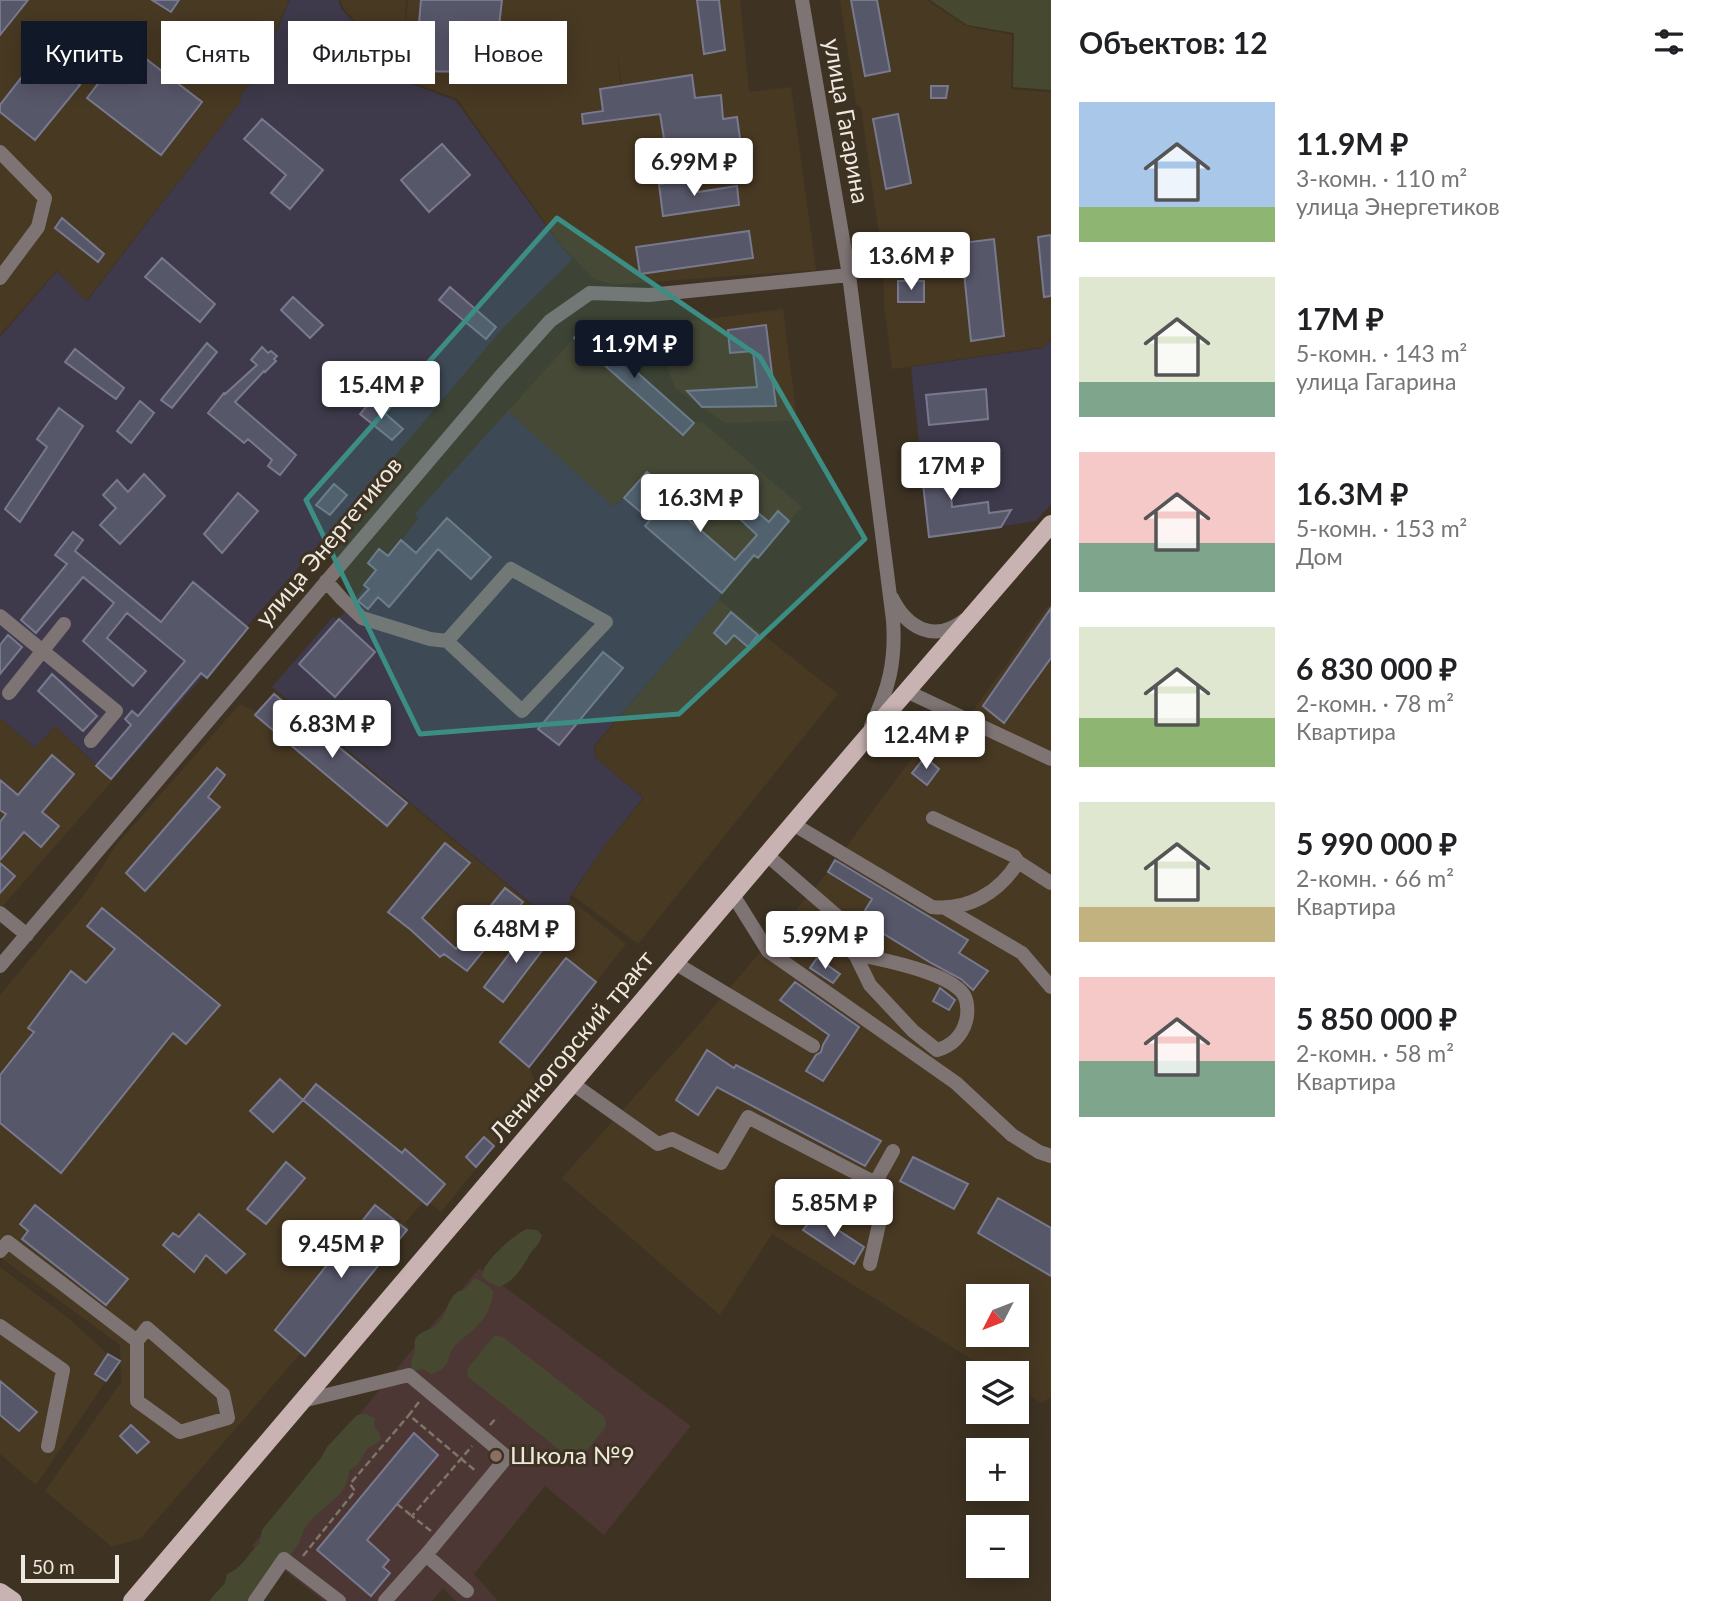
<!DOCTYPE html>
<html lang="ru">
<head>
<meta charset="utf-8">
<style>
  body { margin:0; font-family:Lato,sans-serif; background:#f2f2f2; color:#202124; height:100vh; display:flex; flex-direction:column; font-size:26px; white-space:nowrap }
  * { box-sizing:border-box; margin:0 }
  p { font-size:23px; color:#757577 }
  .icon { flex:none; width:38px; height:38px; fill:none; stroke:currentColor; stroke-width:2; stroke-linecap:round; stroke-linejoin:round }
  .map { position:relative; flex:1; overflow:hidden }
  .details { display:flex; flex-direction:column; background:#fff; width:665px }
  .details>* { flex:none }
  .guide { position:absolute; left:21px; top:21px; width:665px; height:63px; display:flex; gap:14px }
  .needle { width:46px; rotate:228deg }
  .buttons { position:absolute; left:966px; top:1284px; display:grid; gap:14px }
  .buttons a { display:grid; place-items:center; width:63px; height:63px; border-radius:0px; background:#fff; box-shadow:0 4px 18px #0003; font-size:35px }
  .scale { position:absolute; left:21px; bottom:18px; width:98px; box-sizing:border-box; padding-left:7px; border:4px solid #efe8de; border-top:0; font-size:19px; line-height:24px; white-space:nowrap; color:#efe8de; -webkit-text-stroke:5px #3e3323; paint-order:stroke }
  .price { position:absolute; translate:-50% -60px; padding:0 16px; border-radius:7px; background:#fff; color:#222; font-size:23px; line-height:46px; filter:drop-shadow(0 2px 4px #0008) }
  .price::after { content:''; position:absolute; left:50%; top:42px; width:21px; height:16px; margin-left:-10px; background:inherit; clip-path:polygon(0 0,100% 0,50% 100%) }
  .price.current { background:#111827; color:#fff }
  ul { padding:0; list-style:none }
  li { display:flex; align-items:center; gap:21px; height:175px; padding:0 28px }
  li span { display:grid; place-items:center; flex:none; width:196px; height:140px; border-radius:0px; color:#555 }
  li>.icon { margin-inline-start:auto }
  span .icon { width:84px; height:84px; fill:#fffc; stroke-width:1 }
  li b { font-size:30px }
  h2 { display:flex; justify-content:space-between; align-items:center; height:84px; padding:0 28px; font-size:30px }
  .pill { padding:0 24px; border-radius:0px; background:#fff; box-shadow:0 4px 18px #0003; font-size:24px; line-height:63px }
  .pill.current { background:#111827; color:#fff }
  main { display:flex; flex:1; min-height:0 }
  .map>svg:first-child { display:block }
  .commercial { fill:#3e3a4b }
  .built { fill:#483923; fill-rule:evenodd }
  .education { fill:#4c3734 }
  .green { fill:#464930 }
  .building { fill:#57576a; stroke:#78798e; stroke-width:2 }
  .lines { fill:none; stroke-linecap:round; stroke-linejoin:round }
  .path { stroke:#7e7467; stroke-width:2.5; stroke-dasharray:7 3.5; stroke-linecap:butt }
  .minor { stroke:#7f7474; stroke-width:14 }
  .major { stroke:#c9b2b2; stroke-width:18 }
  .marked { fill:#3c8d84; fill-opacity:0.2; stroke:#3c8d84; stroke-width:5; stroke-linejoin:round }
  .education-dot { fill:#8d6e63; stroke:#3e3323; stroke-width:2.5 }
  .labels { text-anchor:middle; stroke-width:6; stroke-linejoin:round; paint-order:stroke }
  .street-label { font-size:24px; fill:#efe8de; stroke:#3e3323 }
  .poi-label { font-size:24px; fill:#efe8de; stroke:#3e3323; text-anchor:start }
</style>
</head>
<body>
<main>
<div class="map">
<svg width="1051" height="1601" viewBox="0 0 1051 1601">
  <rect width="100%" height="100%" fill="#3e3323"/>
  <path class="commercial" d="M290,0h48l4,10 59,60v10l55,21 104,144 13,14 -72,71 -143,170 -246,280 -57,-54 -20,22 -35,-30v-381l57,-66 30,30 153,-199 2,-9 15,-17z
    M1051,340v164l-15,17 -107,16 -18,-170 132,-19z
    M508,411l105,95 11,-7 25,21 -4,6 76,67 -2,7 -125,146 2,12 47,40 -40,50 -34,50 2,2 -18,22 -281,-235 61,-70 59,49 -53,-47 80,-101 -4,-4z"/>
  <path class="built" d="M0,0h289l-32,76 -15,16 -2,10 -154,199 -29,-31 -57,65z
    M340,0h66l-2,38 4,-38h332l9,92 42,-5 25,183 -191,14h-14l-17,-5 -33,-34 -104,-146 -56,-21 1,-10 -58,-59zM617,48l5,37 70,-10 3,23 26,-3 1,10 -99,3z
    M840,0h87l39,26 46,9 -1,54 40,3v247l-8,8 -151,22 -8,-67 -1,-39 -22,-155 -5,-4z
    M783,309l14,111 -72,3 -50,-35 -23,-62z
    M585,326l109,97 8,-1 100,85 -80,86 -77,-67 4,-6 -24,-22 -12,8 -105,-95z
    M719,600l119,94 -200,250 -66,-49 31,-47 41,-50 -48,-40 -1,-12z
    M1051,602v795l-10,6 -24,-15v-14h-22l-223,-140 -52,81 -158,-137 139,-156 127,-150 111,-151 20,7 20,-25zM978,1297h39v38h-39z
    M275,691l278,232 19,-22 54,43 -97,123 10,24 -98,121 -11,-9 -7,-1 -18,21 4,5 -268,310 -29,9 -67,-56 76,-109 -1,-37 -120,-88v-262l85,-101 31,-49 124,-141 16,8z
    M0,718l35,30 20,-22 57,55 -112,128z
    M0,1267l68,51 50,45 -82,122 -36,-31z"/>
  <path class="education" d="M479,1268l212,158 -87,109 -59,-49 -71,88 24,27h-42l-13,-13 -11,13h-108l-72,-55z"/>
  <path class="green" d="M930,0h121v90l-38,-3 1,-54 -47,-8z
    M526,1229l11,1 5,5c-2,9 -7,12 -12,19 -8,14 -15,26 -30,33l-10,-4 -8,-7c2,-16 30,-39 44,-47z
    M475,1278l14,8 4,5c0,14 -9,30 -20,39 -6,6 -12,9 -18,15 -10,14 -3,23 -24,29l-7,-5 -10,2 -3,-3c0,-7 2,-10 4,-17 0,-3 -1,-8 0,-11 4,-10 16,-9 23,-16 9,-10 9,-26 21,-33h4z
    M495,1335l8,2 101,79 2,6 -1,6 -25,31h-9l-104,-83 1,-8z
    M366,1414l9,4 -1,8 5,7 2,6c-2,4 -6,5 -10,7 -10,7 -8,19 -22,24 0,27 -29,37 -43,56 -4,6 -5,14 -9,20 -13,19 -33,38 -48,55h-40l16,-18 2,-9c16,-6 21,-21 33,-31v-3l2,-10 59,-72 6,-11 30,-32z"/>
  <path class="building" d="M0,0h28l-28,35z
    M152,0h27l-8,12z
    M421,0h81l-4,35 -27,-1 -1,38 -55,-1z
    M697,0h22l6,50 -21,4z
    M851,0h26l13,71 -25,5z
    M128,45l74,57 -41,53 -74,-57z
    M39,55l41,30 -45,55 -35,-28v-7z
    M692,75l3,23 26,-3 2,24 14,-2 4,28 -74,12 -7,-43 -77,10 -1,-10 21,-3 -3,-22z
    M931,86h17l-2,12h-15z
    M898,114l13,69 -25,6 -13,-70z
    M262,119l61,51 -33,39 -19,-16 15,-18 -42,-36z
    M442,144l28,31 -41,37 -28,-32z
    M696,179l2,13 39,-6 2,19 -76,11 -4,-32z
    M62,218l42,36 -6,8 -43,-34z
    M749,231l4,27 -113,16 -4,-27z
    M1051,235v61l-7,1 -6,-60z
    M994,239l10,97 -33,5 -10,-98z
    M162,258l53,46 -15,18 -55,-45z
    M898,281h26v21h-26z
    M450,287l46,40 -10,12 -47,-39z
    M293,297l30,28 -13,13 -29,-28z
    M766,325l10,81 -74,1 -15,-16 70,-4 -4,-36 -23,2 -2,-23z
    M585,326l109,97 -11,12 -109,-97z
    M683,329l2,18 -20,2 -3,-17z
    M207,343l10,9 -45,56 -11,-8z
    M262,347l6,6 3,-2 6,5 -3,3 2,2 -11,11 -1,-1 -29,31 61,53 -16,20 -12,-9 4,-6 -24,-21 -4,4 -36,-30 16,-20 1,1 32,-29 -6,-5z
    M75,349l49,39 -8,11 -51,-37z
    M986,389l2,30 -59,6 -3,-30z
    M140,401l14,12 -23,30 -14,-12z
    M371,401l32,28 -11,11 -32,-26z
    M59,408l24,18 -63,96 -15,-13 42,-62 -10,-8z
    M919,448l29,8 4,51 36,-5 1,11 22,-3 -10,17 -72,10z
    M647,472l24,22 -5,6 69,60 22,-25 -17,-16 11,-12 18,15 9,-11 11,10 -31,37 -4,-3 -32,38 -77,-67 5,-6 -26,-22z
    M144,474l21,22 -45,48 -20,-19 16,-17 -13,-13 14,-15 11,12z
    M334,484l13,11 -17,20 -14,-10z
    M238,493l20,18 -36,42 -18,-19z
    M447,518l44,39 -20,22 -33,-30 -49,58 -11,-10 -10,12 -10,-8 11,-12 -5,-4 12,-15 -8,-7 11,-14 9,7 13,-16 15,13z
    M73,532l10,8 -8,11 86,71 32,-40 55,46 -41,50 -6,-5 -90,106 -15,-13 35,-41 -6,-6 7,-8 6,5 47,-55 -58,-48 -20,25 39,33 -13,15 -50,-45 31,-38 -31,-26 -47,56 -15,-13 46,-56 -12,-9z
    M1051,608v50l-47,65 -21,-17z
    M731,612l27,23 -10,12 -14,-12 -8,9 -12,-11z
    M339,619l36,33 -40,45 -36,-33z
    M8,635l14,12 -22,27v-29z
    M603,652l20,16 -64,77 -21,-16z
    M52,674l45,42 -14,15 -45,-40z
    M274,694l133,109 -20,23 -132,-111z
    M52,755l22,19 -32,38 17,14 -18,21 -17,-15 -24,28v-38l6,-8 -6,-4v-30l18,15z
    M925,757l14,12 -12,16 -15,-12z
    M217,768l8,7 -17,22 12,10 -75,84 -19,-18z
    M445,843l25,20 -48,55 34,31 49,-61 18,14 -56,69 -23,-17 -4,3 -29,-27 -23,-18z
    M835,860l133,80 -9,13 29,18 -15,19 -12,-11 -30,-16 -52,-32 -5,7 -20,-10 18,-29 -44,-27z
    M0,863l15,13 -15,17z
    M102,908l118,97 -34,39 -13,-11 -112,140 -61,-50v-48l34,-43 -6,-4 43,-57 15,12 29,-34 -28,-23z
    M528,929l19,15 -44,58 -19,-15z
    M566,958l30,24 -67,85 -29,-25z
    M817,958l23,16 -7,9 -23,-15z
    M795,982l64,45 -36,54 -17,-10 10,-16 5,-3 2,-7 6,-10 -49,-35z
    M940,988l15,12 -6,10 -16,-9z
    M707,1050l27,18 2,-3 145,76 -16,25 -148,-79 -19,28 -22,-15z
    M280,1079l23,21 -30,32 -23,-21z
    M316,1084l86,69 3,-4 40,35 -18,21 -124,-105z
    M484,1137l10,9 -18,21 -10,-10z
    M913,1157l55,27 -14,25 -54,-28z
    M286,1162l19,16 -39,46 -19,-15z
    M998,1198l53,30v48l-73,-43z
    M35,1205l93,74 -22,26 -84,-66 6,-8 -8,-7z
    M375,1205l32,25 -102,126 -30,-26z
    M199,1214l46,40 -19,19 -20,-18 -12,17 -31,-27 10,-12 6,4z
    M815,1215l49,32 -10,17 -51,-34z
    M108,1354l12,7 -14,20 -11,-7z
    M0,1381l37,31 -18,19 -19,-16z
    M131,1425l18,17 -12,11 -17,-17z
    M414,1433l24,22 -71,85 22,20 -6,7 7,6 -19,23 -54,-46z"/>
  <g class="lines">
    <path class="path" d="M419,1402l-10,13 68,57
      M490,1425l7,-8
      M397,1504l15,12
      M431,1531l-19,-15 60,-70
      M303,1556l52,-65 -5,-7 59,-69"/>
    <path class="minor" d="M802,0l47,275 44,345c3,41 -4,69 -22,106
      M0,152l45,46 -7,29 -38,51
      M326,581l16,18 20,19 68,21 17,2 75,70 84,-89 -95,-53 -64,72
      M892,598c15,30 42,45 71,23
      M0,616l116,95 -25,30
      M906,691l145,68
      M9,693l55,-69
      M793,824l139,83c36,4 68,-15 86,-45l-4,-6 -81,-38
      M767,855l69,60 34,70 43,46 24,19c14,-4 25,-14 29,-29 2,-7 2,-19 -2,-26 -15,-23 -84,-36 -110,-41
      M1018,862l33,21
      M733,895l35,56 188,132 56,52 27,17 12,4
      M945,908l77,45 29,34
      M0,913l27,22
      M675,963l138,83
      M0,966l499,-588 51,-57 40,-28 59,2 200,-20
      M573,1084l85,60 14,-5 49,24 27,-46 139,72 -17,75
      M875,1183l18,-32
      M0,1251l8,-9 129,99
      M0,1326l63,44 -15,76
      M147,1328l76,66 5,24 -48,14 -43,-31v-60z
      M302,1401l107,-26 98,82 -81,98
      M255,1601l29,-42 55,42
      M385,1601l41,-46 41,36"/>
    <path class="major" d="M0,1592l13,9
      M132,1601l728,-856 191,-221"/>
  </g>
  <path class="marked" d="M557,218l203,139 105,182 -186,175 -259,20 -114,-234z"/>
  <circle class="education-dot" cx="496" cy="1456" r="7"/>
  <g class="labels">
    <g class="street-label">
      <text transform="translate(846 121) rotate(80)" y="8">улица Гагарина</text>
      <text transform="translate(329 542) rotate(-50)" y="8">улица Энергетиков</text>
      <text transform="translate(572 1046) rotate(-50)" y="8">Лениногорский тракт</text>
    </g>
    <g class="poi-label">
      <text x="510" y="1464">Школа №9</text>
    </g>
  </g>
</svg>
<div class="buttons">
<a><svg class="needle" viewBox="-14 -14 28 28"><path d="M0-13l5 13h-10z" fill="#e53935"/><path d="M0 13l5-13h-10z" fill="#757577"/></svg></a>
<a><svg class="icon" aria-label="layers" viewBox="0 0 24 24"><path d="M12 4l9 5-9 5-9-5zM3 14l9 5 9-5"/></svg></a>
<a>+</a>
<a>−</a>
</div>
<div class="scale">50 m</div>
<b class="price" style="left:694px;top:198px">6.99M ₽</b>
<b class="price" style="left:911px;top:292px">13.6M ₽</b>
<b class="price current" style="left:634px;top:380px">11.9M ₽</b>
<b class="price" style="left:381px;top:421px">15.4M ₽</b>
<b class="price" style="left:951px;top:502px">17M ₽</b>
<b class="price" style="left:700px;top:534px">16.3M ₽</b>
<b class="price" style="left:332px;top:760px">6.83M ₽</b>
<b class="price" style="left:926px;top:771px">12.4M ₽</b>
<b class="price" style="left:516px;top:965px">6.48M ₽</b>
<b class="price" style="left:825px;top:971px">5.99M ₽</b>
<b class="price" style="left:834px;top:1239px">5.85M ₽</b>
<b class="price" style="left:341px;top:1280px">9.45M ₽</b>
<div class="guide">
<a class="pill current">Купить</a>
<a class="pill">Снять</a>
<a class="pill">Фильтры</a>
<a class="pill">Новое</a>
</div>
</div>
<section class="details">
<h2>Объектов: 12<svg class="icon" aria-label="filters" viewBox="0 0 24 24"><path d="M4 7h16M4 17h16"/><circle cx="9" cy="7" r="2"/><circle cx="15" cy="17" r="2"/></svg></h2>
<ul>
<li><span style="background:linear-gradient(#a9c7e8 75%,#8fb573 0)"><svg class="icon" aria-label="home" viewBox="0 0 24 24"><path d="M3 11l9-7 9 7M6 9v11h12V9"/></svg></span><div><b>11.9M ₽</b><p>3-комн. · 110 m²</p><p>улица Энергетиков</p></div></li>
<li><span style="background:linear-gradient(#dfe7d0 75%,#7fa58c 0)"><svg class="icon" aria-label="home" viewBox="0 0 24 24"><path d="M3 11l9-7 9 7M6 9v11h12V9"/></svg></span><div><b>17M ₽</b><p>5-комн. · 143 m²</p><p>улица Гагарина</p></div></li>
<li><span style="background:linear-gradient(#f6c9c9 65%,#7fa58c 0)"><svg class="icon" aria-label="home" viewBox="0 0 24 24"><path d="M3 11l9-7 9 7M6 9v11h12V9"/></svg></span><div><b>16.3M ₽</b><p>5-комн. · 153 m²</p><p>Дом</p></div></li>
<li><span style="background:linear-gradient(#dfe7d0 65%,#8fb573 0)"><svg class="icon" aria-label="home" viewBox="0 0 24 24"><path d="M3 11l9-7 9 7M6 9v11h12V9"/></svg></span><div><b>6 830 000 ₽</b><p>2-комн. · 78 m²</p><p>Квартира</p></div></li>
<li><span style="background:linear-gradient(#dfe7d0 75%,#c2b280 0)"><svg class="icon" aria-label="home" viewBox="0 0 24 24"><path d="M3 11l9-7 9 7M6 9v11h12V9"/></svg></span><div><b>5 990 000 ₽</b><p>2-комн. · 66 m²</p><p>Квартира</p></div></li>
<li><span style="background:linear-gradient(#f6c9c9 60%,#7fa58c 0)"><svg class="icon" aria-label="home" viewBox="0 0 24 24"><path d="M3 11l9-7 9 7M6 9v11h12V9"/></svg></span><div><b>5 850 000 ₽</b><p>2-комн. · 58 m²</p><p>Квартира</p></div></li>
</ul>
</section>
</main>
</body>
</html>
